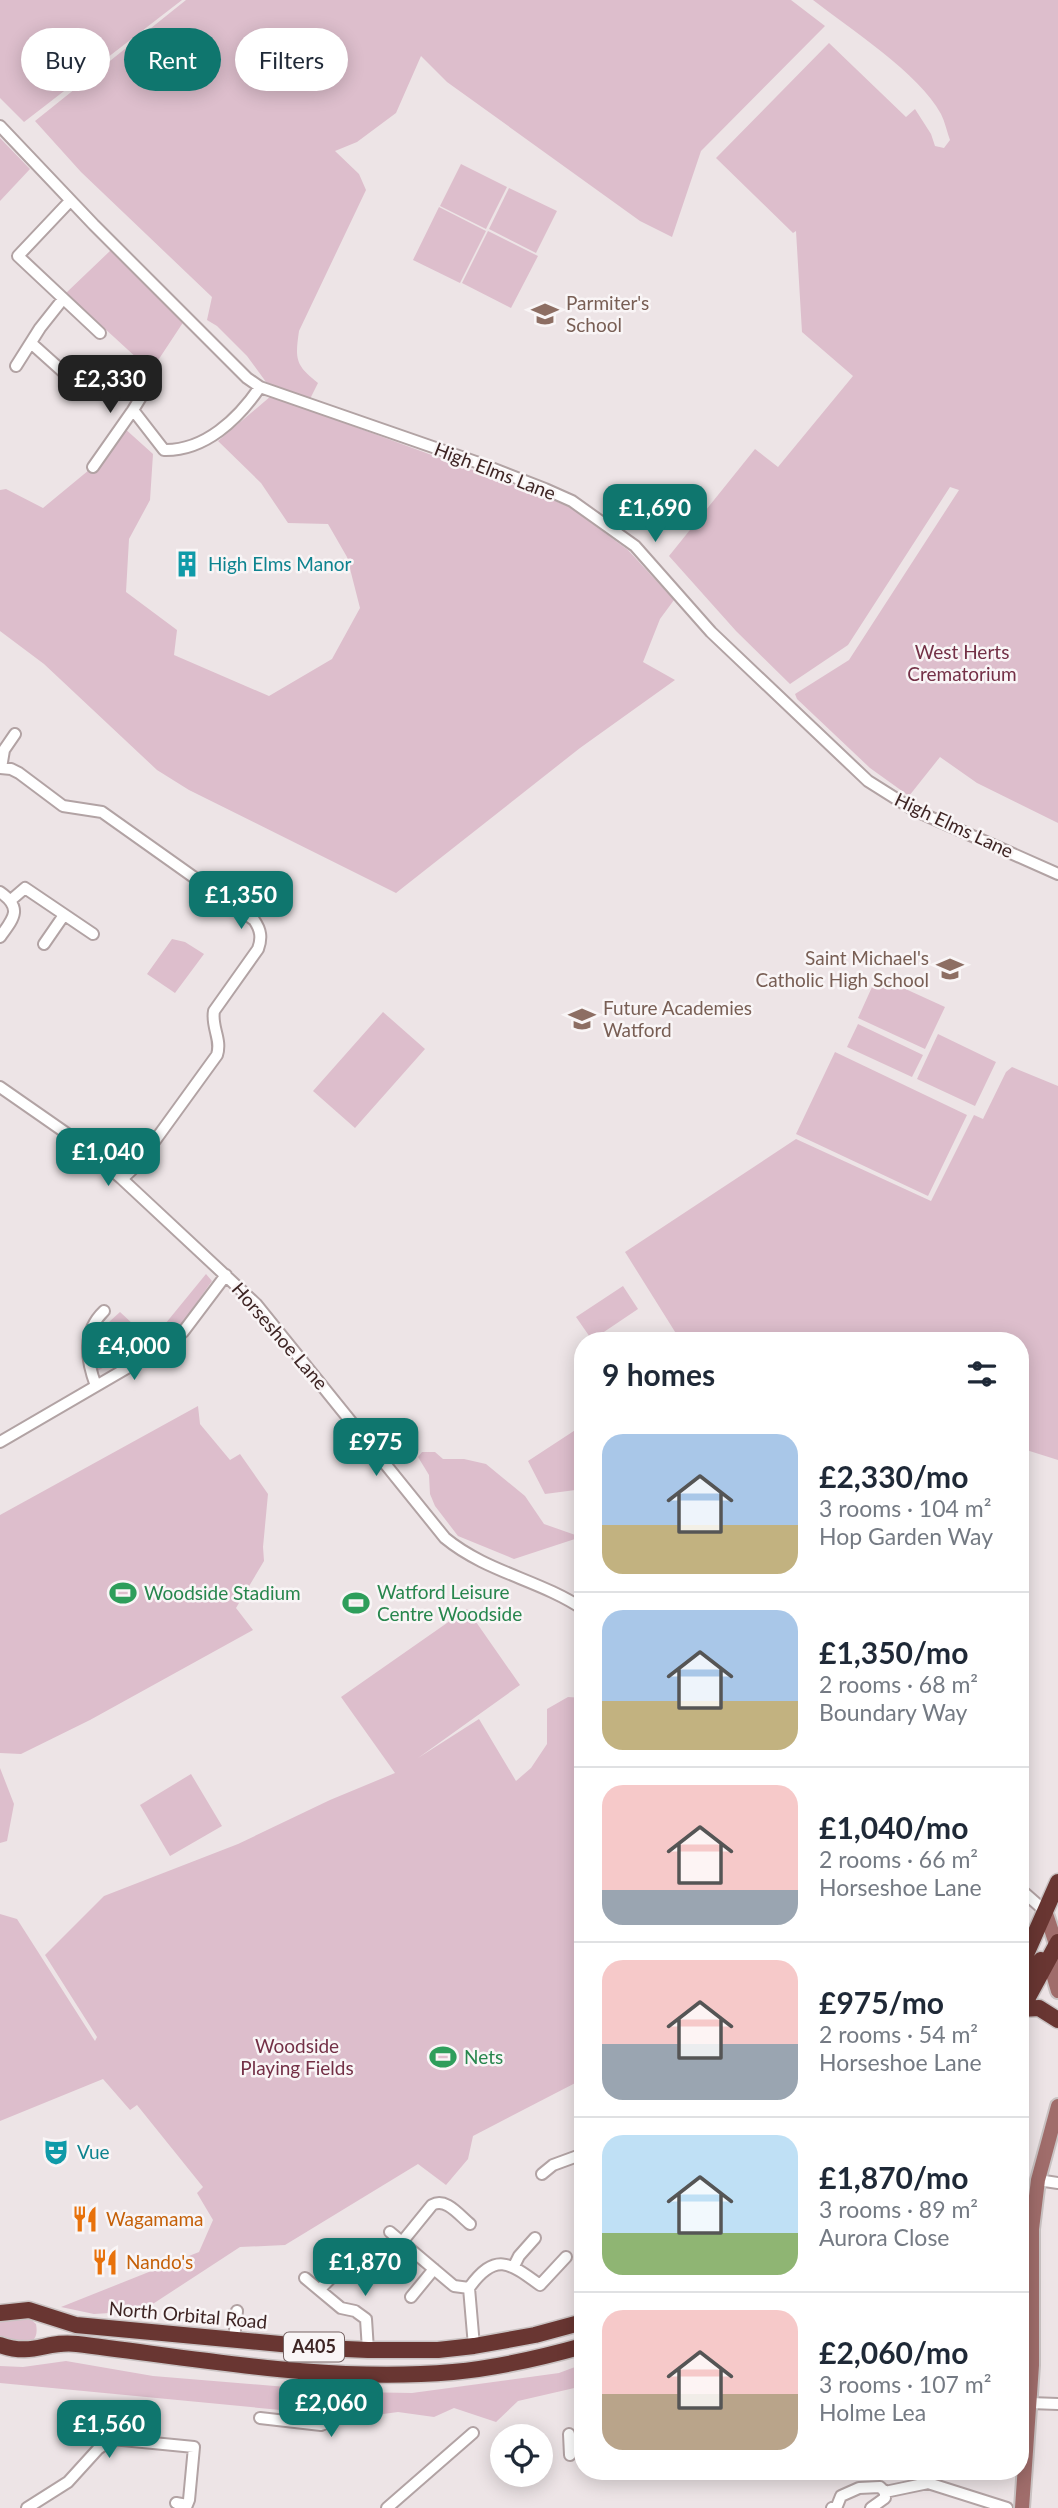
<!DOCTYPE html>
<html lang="en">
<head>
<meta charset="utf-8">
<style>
  body { margin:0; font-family:Lato,sans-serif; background:#f6f6f7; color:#1f2937; height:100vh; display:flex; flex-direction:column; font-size:26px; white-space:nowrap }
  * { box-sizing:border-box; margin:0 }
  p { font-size:23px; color:#747a83 }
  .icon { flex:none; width:38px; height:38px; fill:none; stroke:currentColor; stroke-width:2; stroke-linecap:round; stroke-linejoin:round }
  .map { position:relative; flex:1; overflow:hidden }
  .drawer { position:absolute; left:574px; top:1332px; width:455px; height:1148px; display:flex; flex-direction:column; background:#fff; border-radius:28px; box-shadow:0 4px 18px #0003 }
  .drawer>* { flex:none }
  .hud { position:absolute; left:21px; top:28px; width:448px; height:63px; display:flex; gap:14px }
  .controls { position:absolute; left:490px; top:2424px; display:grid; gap:14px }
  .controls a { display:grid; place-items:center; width:63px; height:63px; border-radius:50%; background:#fff; box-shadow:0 4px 18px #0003; font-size:35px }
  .price { position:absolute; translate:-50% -60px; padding:0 16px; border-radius:14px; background:#0f766e; color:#fff; font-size:23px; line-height:46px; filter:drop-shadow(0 2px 4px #0008) }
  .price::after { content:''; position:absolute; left:50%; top:42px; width:21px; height:16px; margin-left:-10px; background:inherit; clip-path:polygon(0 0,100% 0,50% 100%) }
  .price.on { background:#222; color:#fff }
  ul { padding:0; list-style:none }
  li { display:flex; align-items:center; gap:21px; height:175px; padding:0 28px }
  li+li { border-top:2px solid #e0e1e3 }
  li span { display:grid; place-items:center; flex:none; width:196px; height:140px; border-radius:21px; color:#555 }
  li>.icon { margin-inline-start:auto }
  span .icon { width:84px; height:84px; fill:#fffc; stroke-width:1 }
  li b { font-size:30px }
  h2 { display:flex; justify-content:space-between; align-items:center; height:84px; padding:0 28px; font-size:30px }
  .chip { padding:0 24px; border-radius:32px; background:#fff; box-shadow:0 4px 18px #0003; font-size:24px; line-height:63px }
  .chip.on { background:#0f766e; color:#fff }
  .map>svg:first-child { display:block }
  .green { fill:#ddbecc }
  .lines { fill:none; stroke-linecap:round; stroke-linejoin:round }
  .minor-casing { stroke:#b2a3a4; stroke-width:14 }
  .major-casing { stroke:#c9c2c2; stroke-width:18 }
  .highway-casing { stroke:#c9c2c2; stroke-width:19 }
  .minor { stroke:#fff; stroke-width:10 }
  .major { stroke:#a06d6b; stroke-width:14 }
  .highway { stroke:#693632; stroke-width:16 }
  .labels { text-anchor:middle; stroke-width:5; stroke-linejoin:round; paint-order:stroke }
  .shield { fill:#f9f5f6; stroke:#766363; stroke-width:2 }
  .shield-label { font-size:18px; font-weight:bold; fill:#3e2524 }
  .education-label { font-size:19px; fill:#785e54; stroke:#f9f5f6; text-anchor:start }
  .street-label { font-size:19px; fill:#3e2524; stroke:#f9f5f6 }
  .culture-label { font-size:19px; fill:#0d838f; stroke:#f9f5f6; text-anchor:start }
  .park-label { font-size:19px; fill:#733046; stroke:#f9f5f6 }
  .leisure-label { font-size:19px; fill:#27864d; stroke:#f9f5f6; text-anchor:start }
  .food-label { font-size:19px; fill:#c56008; stroke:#f9f5f6; text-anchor:start }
</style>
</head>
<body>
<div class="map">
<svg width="1058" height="2508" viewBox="0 0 1058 2508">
  <rect width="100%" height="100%" fill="#ede4e6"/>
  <path class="green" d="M0,0h182l-158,122 -24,-24z
    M186,0h605l34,26 -124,125 -29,86 -32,-16 -193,-139 -26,-26 -25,57 -39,29 -22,9 24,23 7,16 -67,141c-4,28 -4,34 19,52l-9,18 -43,-19 -19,-26 -30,-30 -10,-6 5,-23 -131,-125 -46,-51z
    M813,0h245v823l-81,-40 -37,-26 -31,39 -39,-28 -73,-69 -2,-5 54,-34 110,-170 -9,-3 -102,158 -58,39 -54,-53 -67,-75 86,-107 23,18 75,-91 -51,-44 -6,-101 -3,2 -77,-75 113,-115 77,74 9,-8 16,25 4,12 9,2 6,-8c-3,-8 -5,-18 -9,-26 -22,-41 -91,-85 -128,-114z
    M0,138l30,31 -30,32z
    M461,164l46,23 -21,42 -46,-23z
    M509,188l48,23 -21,42 -47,-24z
    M439,207l47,24 -26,52 -47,-23z
    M488,231l50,25 -27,52 -49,-25z
    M111,250l73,71 -33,50 -85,-78z
    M271,396l275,101 25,11 57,42 46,50 -14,19 -17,43 32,18 -95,68 -184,145 -207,-103 -32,-20 -113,-106 -44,-33v-141l6,-1 37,19 46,-38 34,-43 30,27 -3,46 -21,39 -3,53 51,38 -3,25 95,41 63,-37 28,-51 -13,-51 -19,-33 -40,-1 -27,-40 -43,-42z
    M172,939l13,3 19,12 -29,39 -28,-19z
    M877,976l68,31 -20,42 -67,-31z
    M383,1012l42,37 -70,79 -42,-37z
    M858,1024l65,31 -11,22 -65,-30z
    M938,1034l58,28 -21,44 -58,-27z
    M835,1052l132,63 -39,81 -132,-62z
    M1012,1067l46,19v374l-38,-12v-108h-345l2,-5 -52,-83 171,-113 135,62 43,-86 9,4 23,-47z
    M206,1274l6,7 -31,44 -36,26 -8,-1 -40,21 -2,-7 7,-3 -2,-14 2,-13 -8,-1 4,-9 11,-2 11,-10 14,13 27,4z
    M623,1286l15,23 -46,31 -16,-23z
    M198,1406l2,18 30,36 10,-6 28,40 -5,53 1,14 -28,47 17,22 -163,90 -69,34 -21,-1v-238z
    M583,1425v64l-38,5 -17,-33z
    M422,1452h13l8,7h21l22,5 39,32 19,28 37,13 -67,22 -56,-23 -23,-30 -5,-12 -1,-19 -11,-18z
    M467,1609l53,76 -102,73 61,-39 37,62 15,-13 16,-24v-35l21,-12 15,1v381l-110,57 -5,23 -22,26 -28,-21 -133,81 -45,2 -98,64 -48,3 -33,-7 138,-55 14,-32 -16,-27 6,-6 -66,-82 -7,5 -27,-31 -103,42v-207l17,5 78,122 2,-4 -52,-82 59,-59 134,-52 92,-44 65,-27 -54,-76z
    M0,1768l14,36 -7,37 -7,2z
    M191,1774l31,52 -52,30 -30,-51z
    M24,2318h5l7,6c5,27 -21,18 -36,14v-17z
    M66,2361l87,15 169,14 1,24 -323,-31v-17l23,1z
    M583,2364v22l-65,15 -22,21 -42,-14 -20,9 -36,-5 -37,5 -10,-1 -8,-10v-5l12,-9 57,1 147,-20z"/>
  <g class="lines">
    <g class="minor-casing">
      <path id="minor" d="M0,126l94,99 153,153 13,9 216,75 69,27 27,12 63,45 76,86 157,149 46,29 144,64
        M70,201l-52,55 82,77
        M31,343l39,35
        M16,366l24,-38 23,-29
        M133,410l31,40c41,1 74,-31 96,-63
        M93,467l40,-57 19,-31
        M0,768l11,1 8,4 44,33 39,6 152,108c7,10 8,18 4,29l-44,62c-3,16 8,28 3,44l-79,109 -16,15
        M1,768l3,-18 11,-16
        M0,892c23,16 14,26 0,45
        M11,900l14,-12 68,46
        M44,944l20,-29
        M0,1087l79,55 43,37 134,125 189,234c41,34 95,42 138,71
        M96,1386c-10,-27 -14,-54 8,-75
        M0,1442l170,-99 13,-11 43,-57
        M1020,1889l25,22
        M542,2174l11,-9 30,-11
        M1038,2180l20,3
        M390,2232l64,54 15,2
        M402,2242l30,-37c14,-8 27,10 38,19
        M514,2266l5,-10 16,-18
        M305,2278l36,30 14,3 11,8 2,31
        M320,2289l12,-12
        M411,2297l23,-28
        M234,2340l3,-29
        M474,2346l-5,-58c26,-36 40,-26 71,-3l26,-28
        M1030,2403l28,1
        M260,2418l61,7c20,-6 14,-35 14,-52
        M569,2434l1,21
        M27,2508l41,-26 30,-33 14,-10 82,8 -5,53 -2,5 -11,-2
        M387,2508l86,-75
        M832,2508l5,-2 4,-10 18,-8 21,-1 5,5 43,-9 79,25
        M871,2508l14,-10v-6"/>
    </g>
    <g class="major-casing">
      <path id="major" d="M1045,1911l13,39
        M1056,1948l-3,26 5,17
        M1022,2508l10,-143v-136l6,-49 20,-74"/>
    </g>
    <g class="highway-casing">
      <path id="highway" d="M1020,1968l38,-86
        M1020,1983l6,-3 15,-20
        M1022,2009l17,-1 19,12
        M1020,2012l38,-70
        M0,2313l29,-3 47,15 247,23 45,2h70l36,-4 61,-11 48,-13
        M0,2345c34,12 46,-5 77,-1 124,15 251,39 376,28 44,-4 87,-14 130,-26"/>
    </g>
    <use href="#minor" class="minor"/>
    <use href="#major" class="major"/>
    <use href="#highway" class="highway"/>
  </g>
  <defs>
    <g id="school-bare" transform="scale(2.1)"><path d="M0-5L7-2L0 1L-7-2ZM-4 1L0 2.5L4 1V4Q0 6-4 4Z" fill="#8d6e63" stroke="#f9f5f6" stroke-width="2.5" paint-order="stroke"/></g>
    <g id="building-bare" transform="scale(2.1)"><path d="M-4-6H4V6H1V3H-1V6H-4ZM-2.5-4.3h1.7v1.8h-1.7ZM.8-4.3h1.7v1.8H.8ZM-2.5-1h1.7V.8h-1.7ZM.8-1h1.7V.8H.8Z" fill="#0f9aa8" stroke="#f9f5f6" stroke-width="2.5" paint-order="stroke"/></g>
    <g id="stadium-bare" transform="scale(2.1)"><path d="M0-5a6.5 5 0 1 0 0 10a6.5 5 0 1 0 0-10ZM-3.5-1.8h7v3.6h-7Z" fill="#2e9e5b" stroke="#f9f5f6" stroke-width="2.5" paint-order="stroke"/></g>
    <g id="theatre-bare" transform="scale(2.1)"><path d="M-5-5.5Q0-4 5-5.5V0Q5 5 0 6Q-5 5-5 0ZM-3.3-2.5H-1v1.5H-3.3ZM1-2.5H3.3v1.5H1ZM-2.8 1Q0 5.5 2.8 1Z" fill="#0f9aa8" stroke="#f9f5f6" stroke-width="2.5" paint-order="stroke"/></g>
    <g id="restaurant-bare" transform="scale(2.1)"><path d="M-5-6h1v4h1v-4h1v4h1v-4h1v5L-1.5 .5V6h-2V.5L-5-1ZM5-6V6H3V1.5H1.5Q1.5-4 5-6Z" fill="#e8710a" stroke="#f9f5f6" stroke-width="2.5" paint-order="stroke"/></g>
  </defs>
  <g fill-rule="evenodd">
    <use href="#school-bare" x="545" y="314"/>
    <use href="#building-bare" x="187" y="564"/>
    <use href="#school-bare" x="950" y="969"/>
    <use href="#school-bare" x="582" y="1019"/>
    <use href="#stadium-bare" x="123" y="1593"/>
    <use href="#stadium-bare" x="356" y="1603"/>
    <use href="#stadium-bare" x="443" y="2057"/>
    <use href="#theatre-bare" x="56" y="2152"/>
    <use href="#restaurant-bare" x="85" y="2219"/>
    <use href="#restaurant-bare" x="105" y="2262"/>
  </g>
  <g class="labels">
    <rect class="shield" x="284" y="2332.5" width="60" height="29" rx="5"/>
    <g class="shield-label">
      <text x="314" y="2353">A405</text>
    </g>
    <g class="education-label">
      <text x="566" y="310">Parmiter's<tspan x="566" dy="22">School</tspan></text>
      <text x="929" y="965" text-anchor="end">Saint Michael's<tspan x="929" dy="22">Catholic High School</tspan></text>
      <text x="603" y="1015">Future Academies<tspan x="603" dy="22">Watford</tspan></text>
    </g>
    <g class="street-label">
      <text transform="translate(495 471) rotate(21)" y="7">High Elms Lane</text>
      <text transform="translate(954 825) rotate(25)" y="7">High Elms Lane</text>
      <text transform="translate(280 1336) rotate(49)" y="7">Horseshoe Lane</text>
      <text transform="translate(188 2315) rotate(5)" y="7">North Orbital Road</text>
    </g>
    <g class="culture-label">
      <text x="208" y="571">High Elms Manor</text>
      <text x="77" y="2159">Vue</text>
    </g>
    <g class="park-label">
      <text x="962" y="659">West Herts<tspan x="962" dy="22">Crematorium</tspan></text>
      <text x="297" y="2053">Woodside<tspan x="297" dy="22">Playing Fields</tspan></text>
    </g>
    <g class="leisure-label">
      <text x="377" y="1599">Watford Leisure<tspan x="377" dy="22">Centre Woodside</tspan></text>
      <text x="144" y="1600">Woodside Stadium</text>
      <text x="464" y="2064">Nets</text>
    </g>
    <g class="food-label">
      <text x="106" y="2226">Wagamama</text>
      <text x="126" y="2269">Nando's</text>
    </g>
  </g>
</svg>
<div class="controls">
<a><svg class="icon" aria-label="locate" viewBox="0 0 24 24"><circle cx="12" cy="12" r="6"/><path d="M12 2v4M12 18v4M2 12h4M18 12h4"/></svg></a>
</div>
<b class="price on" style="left:110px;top:415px">£2,330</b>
<b class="price" style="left:655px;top:544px">£1,690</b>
<b class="price" style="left:241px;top:931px">£1,350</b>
<b class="price" style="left:108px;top:1188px">£1,040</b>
<b class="price" style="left:134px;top:1382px">£4,000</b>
<b class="price" style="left:376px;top:1478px">£975</b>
<b class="price" style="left:365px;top:2298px">£1,870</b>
<b class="price" style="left:331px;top:2439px">£2,060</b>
<b class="price" style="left:109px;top:2460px">£1,560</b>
<div class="hud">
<a class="chip">Buy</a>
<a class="chip on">Rent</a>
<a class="chip">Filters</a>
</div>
<section class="drawer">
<h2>9 homes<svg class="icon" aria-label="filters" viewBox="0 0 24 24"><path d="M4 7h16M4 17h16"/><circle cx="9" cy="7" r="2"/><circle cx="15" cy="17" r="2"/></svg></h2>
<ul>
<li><span style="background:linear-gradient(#a9c7e8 65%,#c2b280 0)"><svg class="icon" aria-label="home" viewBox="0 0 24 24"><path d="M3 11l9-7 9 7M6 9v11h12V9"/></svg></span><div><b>£2,330/mo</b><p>3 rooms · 104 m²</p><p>Hop Garden Way</p></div></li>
<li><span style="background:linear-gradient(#a9c7e8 65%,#c2b280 0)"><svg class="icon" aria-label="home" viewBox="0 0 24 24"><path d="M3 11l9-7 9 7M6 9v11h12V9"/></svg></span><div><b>£1,350/mo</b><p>2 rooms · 68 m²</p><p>Boundary Way</p></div></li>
<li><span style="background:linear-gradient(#f6c9c9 75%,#9aa5b1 0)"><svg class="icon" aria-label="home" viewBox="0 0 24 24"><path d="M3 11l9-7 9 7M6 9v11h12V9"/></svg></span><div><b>£1,040/mo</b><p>2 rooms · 66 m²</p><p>Horseshoe Lane</p></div></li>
<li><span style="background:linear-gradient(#f6c9c9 60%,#9aa5b1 0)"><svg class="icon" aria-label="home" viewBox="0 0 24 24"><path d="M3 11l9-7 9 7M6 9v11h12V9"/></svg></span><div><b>£975/mo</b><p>2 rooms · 54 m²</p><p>Horseshoe Lane</p></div></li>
<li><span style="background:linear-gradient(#bfe0f5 70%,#8fb573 0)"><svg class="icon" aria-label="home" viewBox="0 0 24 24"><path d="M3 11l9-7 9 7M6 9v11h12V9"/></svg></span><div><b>£1,870/mo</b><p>3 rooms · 89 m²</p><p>Aurora Close</p></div></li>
<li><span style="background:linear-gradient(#f6c9c9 60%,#b9a48a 0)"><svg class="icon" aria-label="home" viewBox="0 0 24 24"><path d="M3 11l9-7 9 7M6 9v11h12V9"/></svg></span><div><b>£2,060/mo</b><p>3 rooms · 107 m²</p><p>Holme Lea</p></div></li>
</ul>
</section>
</div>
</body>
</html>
